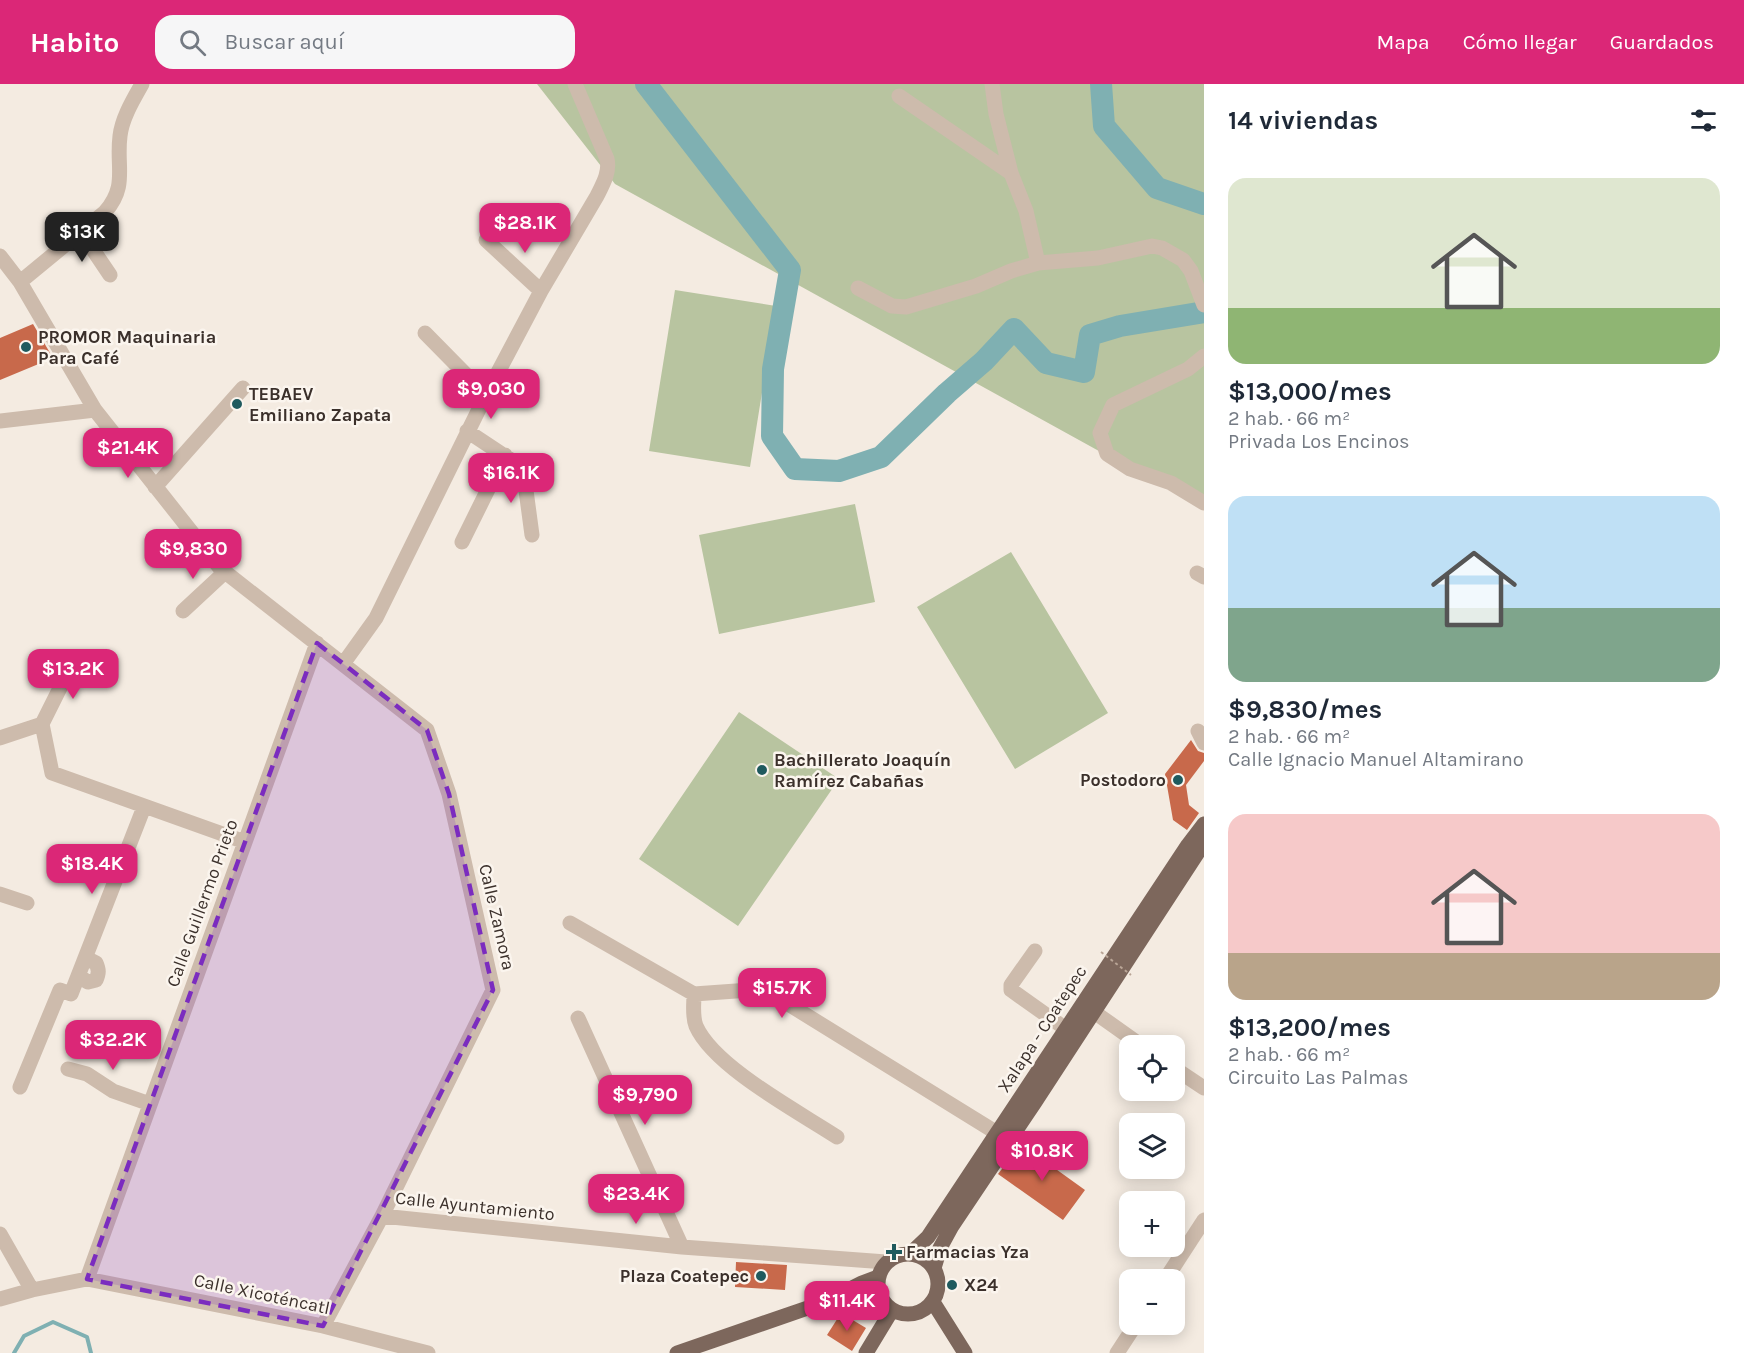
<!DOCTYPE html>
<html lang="es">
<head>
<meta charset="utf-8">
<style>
  body { margin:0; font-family:Karla,sans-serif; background:#f6f6f7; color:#1f2937; height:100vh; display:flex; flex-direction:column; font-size:22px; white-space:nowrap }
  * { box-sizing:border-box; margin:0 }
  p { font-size:20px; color:#747a83 }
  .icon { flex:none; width:33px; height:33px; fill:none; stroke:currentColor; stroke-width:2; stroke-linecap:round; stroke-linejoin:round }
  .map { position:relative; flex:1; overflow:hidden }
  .details { display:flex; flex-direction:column; background:#fff; width:540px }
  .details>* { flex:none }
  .fabs { position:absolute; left:1119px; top:951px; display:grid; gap:12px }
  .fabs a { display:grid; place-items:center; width:66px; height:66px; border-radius:12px; background:#fff; box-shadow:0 3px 15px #0003; font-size:30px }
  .price { position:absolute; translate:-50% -51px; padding:0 14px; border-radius:12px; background:#db2777; color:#fff; font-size:20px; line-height:39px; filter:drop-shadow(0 2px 3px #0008) }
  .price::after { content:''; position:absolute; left:50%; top:36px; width:18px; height:14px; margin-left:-9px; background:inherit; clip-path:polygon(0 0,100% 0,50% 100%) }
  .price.on { background:#222; color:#fff }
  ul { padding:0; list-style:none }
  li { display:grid; align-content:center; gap:12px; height:318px; padding:0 24px }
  li span { display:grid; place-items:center; height:186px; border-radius:18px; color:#555 }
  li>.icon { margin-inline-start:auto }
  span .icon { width:108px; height:108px; fill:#fffc; stroke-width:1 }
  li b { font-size:26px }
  h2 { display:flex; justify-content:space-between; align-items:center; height:72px; padding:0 24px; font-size:26px }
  header { display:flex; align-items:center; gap:36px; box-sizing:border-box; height:84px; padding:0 30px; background:#db2777; color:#fff }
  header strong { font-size:28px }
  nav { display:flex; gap:33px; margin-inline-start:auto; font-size:21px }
  .search { width:420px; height:54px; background:#f6f6f7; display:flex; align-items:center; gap:15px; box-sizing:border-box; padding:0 21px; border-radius:18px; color:#747a83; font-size:22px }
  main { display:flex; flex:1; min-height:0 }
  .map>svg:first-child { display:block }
  .green { fill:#b8c4a0 }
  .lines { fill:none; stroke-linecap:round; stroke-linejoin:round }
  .stream { stroke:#7fb0b2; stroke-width:4 }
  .river { stroke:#7fb0b2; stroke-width:22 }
  .building { fill:#c8694b }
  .minor { stroke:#cdbbac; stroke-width:15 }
  .major { stroke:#7d675c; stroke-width:15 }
  .path-bridge { stroke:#b9a596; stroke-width:2; stroke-dasharray:3 3; stroke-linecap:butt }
  .marked { fill:#7b2cbf; fill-opacity:0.2; stroke:#7b2cbf; stroke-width:4.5; stroke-dasharray:12 8; stroke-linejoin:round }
  .poi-dot { fill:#1f5a5e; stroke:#fbf5ee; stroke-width:2 }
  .labels { text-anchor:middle; stroke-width:5; stroke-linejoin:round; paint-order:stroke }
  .poi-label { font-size:18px; font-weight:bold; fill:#3b302b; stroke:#fbf5ee; text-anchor:start }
  .street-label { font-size:18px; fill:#3b302b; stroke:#fbf5ee }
</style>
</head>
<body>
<header>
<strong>Habito</strong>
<div class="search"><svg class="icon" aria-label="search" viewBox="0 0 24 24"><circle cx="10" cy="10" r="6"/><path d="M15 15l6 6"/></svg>Buscar aquí</div>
<nav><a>Mapa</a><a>Cómo llegar</a><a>Guardados</a></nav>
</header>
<main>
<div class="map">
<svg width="1204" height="1269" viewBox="0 0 1204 1269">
  <rect width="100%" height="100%" fill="#f4ebe1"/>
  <path class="green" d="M537,0h667v425l-589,-325z
    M675,206l101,16 -26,161 -101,-16z
    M855,420l20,98 -156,32 -20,-99z
    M1011,468l97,161 -93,56 -98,-162z
    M739,628l100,67 -101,147 -99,-67z"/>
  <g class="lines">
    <path class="stream" d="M14,1269l10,-17 29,-14 34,15 4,16"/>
    <path class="river" d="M646,0l144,186 -17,99 -1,67 23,33 44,2 42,-14 66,-64 37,-32 30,-32 32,34 38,9 6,-37 30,-9 84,-14
      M1101,0l3,42 53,62 47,16"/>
  </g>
  <path class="building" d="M33,240l20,34 -53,22v-42z
    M1191,656l7,11 6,2v8l-18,24 3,20 10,8 -12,17 -14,-10 -8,-46z
    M1021,1060l64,46 -22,30 -65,-46z
    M736,1178l51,3 -2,25 -50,-3z
    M841,1229l25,15 -14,23 -25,-16z"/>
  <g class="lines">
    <path class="minor" d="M992,0l4,30 15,59 15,38 12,52
      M899,12l112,77
      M81,148l29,43
      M486,156l55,51
      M0,172l20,26 75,128 125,158 207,162 22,64 44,196 -111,226 -59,110
      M20,198l85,-70c23,-26 11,-45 15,-76 2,-18 13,-36 22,-52
      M858,204l34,18 14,1 70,-21 35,-15 27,-8 60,-5 54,-12 10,2 21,12 8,11 13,34
      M425,249l61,62
      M1204,272l-16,13 -75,36 -13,28 7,21 23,15 41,14 33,20
      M0,337l95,-11
      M467,347l56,37 9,67
      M155,403l88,-99
      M462,458l43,-87
      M1197,489l7,4
      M183,527l42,-39
      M343,580l33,-46 110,-223 55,-104 56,-95c6,-12 13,-24 10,-37l-32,-75
      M42,640l10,49 193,69
      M42,640l32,-64
      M1198,647l6,12
      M0,654l42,-14
      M0,810l27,9
      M570,839l124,71 70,-5 233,144
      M1035,867l-24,34v5l55,39
      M78,892l10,6 8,-2c3,-7 3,-10 0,-17l-10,-5
      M694,910c0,10 -2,22 2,32 18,41 103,86 141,111
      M1094,928l48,34
      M578,934l104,229
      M1174,984l30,20
      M68,985l19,5 26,17 37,13
      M20,1003l40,-97 11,4 73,-187
      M382,1132l300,31 204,15
      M0,1150l32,56
      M87,1195l230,-636
      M1165,1196l39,-60
      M0,1215l32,-9 55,-11 236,47 105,27
      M1117,1269l19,-29"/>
    <path class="major" d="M878 1200a30 30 0 1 1 60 0a30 30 0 1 1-60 0Z
      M910,1170l18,-17 12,-18 248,-374 16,-21
      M934,1184l6,-20 12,-22 83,-124 169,-259
      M933,1218l32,51
      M677,1269l148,-51 37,-19 16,-6
      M866,1269l26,-43"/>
    <path class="path-bridge" d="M1101,868l30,23"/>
  </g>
  <path class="marked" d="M317,559l110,87 22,64 44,196 -170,336 -236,-47z"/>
  <g class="poi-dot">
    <circle cx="26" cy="263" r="6"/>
    <circle cx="237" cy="320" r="6"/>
    <circle cx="762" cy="686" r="6"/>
    <circle cx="1178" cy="696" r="6"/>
    <path d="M891 1159h6v6h6v6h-6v6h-6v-6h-6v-6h6z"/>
    <circle cx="761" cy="1192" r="6"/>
    <circle cx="952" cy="1201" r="6"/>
  </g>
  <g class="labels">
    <g class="poi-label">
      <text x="38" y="259">PROMOR Maquinaria<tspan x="38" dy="21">Para Café</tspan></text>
      <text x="249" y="316">TEBAEV<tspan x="249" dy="21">Emiliano Zapata</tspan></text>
      <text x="774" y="682">Bachillerato Joaquín<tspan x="774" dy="21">Ramírez Cabañas</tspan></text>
      <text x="1166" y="702" text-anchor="end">Postodoro</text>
      <text x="906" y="1174">Farmacias Yza</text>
      <text x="749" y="1198" text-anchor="end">Plaza Coatepec</text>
      <text x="964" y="1207">X24</text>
    </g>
    <g class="street-label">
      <text transform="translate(202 819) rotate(-70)" y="6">Calle Guillermo Prieto</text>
      <text transform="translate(497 833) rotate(77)" y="6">Calle Zamora</text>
      <text transform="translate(1042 945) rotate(-57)" y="6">Xalapa - Coatepec</text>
      <text transform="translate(475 1122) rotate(6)" y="6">Calle Ayuntamiento</text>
      <text transform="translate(262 1210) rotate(12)" y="6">Calle Xicoténcatl</text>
    </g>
  </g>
</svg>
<div class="fabs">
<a><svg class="icon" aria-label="locate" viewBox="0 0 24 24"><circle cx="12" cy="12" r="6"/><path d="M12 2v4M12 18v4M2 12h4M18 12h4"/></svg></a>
<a><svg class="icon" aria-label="layers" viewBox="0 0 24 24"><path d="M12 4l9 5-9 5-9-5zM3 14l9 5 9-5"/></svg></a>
<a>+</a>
<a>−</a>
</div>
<b class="price" style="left:525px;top:170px">$28.1K</b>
<b class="price on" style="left:82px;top:179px">$13K</b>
<b class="price" style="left:491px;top:336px">$9,030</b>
<b class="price" style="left:128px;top:395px">$21.4K</b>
<b class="price" style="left:511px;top:420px">$16.1K</b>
<b class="price" style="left:193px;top:496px">$9,830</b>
<b class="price" style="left:73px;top:616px">$13.2K</b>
<b class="price" style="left:92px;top:811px">$18.4K</b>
<b class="price" style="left:782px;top:935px">$15.7K</b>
<b class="price" style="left:113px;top:987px">$32.2K</b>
<b class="price" style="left:645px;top:1042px">$9,790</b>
<b class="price" style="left:1042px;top:1098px">$10.8K</b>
<b class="price" style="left:636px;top:1141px">$23.4K</b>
<b class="price" style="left:847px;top:1248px">$11.4K</b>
</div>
<section class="details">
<h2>14 viviendas<svg class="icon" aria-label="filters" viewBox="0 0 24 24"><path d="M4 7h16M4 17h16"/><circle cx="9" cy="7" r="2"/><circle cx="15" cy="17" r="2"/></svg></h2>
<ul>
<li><span style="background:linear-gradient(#dfe7d0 70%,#8fb573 0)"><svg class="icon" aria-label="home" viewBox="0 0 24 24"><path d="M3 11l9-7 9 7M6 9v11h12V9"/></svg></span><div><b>$13,000/mes</b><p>2 hab. · 66 m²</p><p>Privada Los Encinos</p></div></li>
<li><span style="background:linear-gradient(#bfe0f5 60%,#7fa58c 0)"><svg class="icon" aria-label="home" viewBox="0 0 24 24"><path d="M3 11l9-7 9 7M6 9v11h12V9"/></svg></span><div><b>$9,830/mes</b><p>2 hab. · 66 m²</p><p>Calle Ignacio Manuel Altamirano</p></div></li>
<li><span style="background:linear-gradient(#f6c9c9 75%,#b9a48a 0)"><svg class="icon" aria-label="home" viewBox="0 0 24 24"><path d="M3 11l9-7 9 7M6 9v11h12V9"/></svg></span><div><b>$13,200/mes</b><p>2 hab. · 66 m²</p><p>Circuito Las Palmas</p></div></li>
</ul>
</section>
</main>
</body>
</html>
